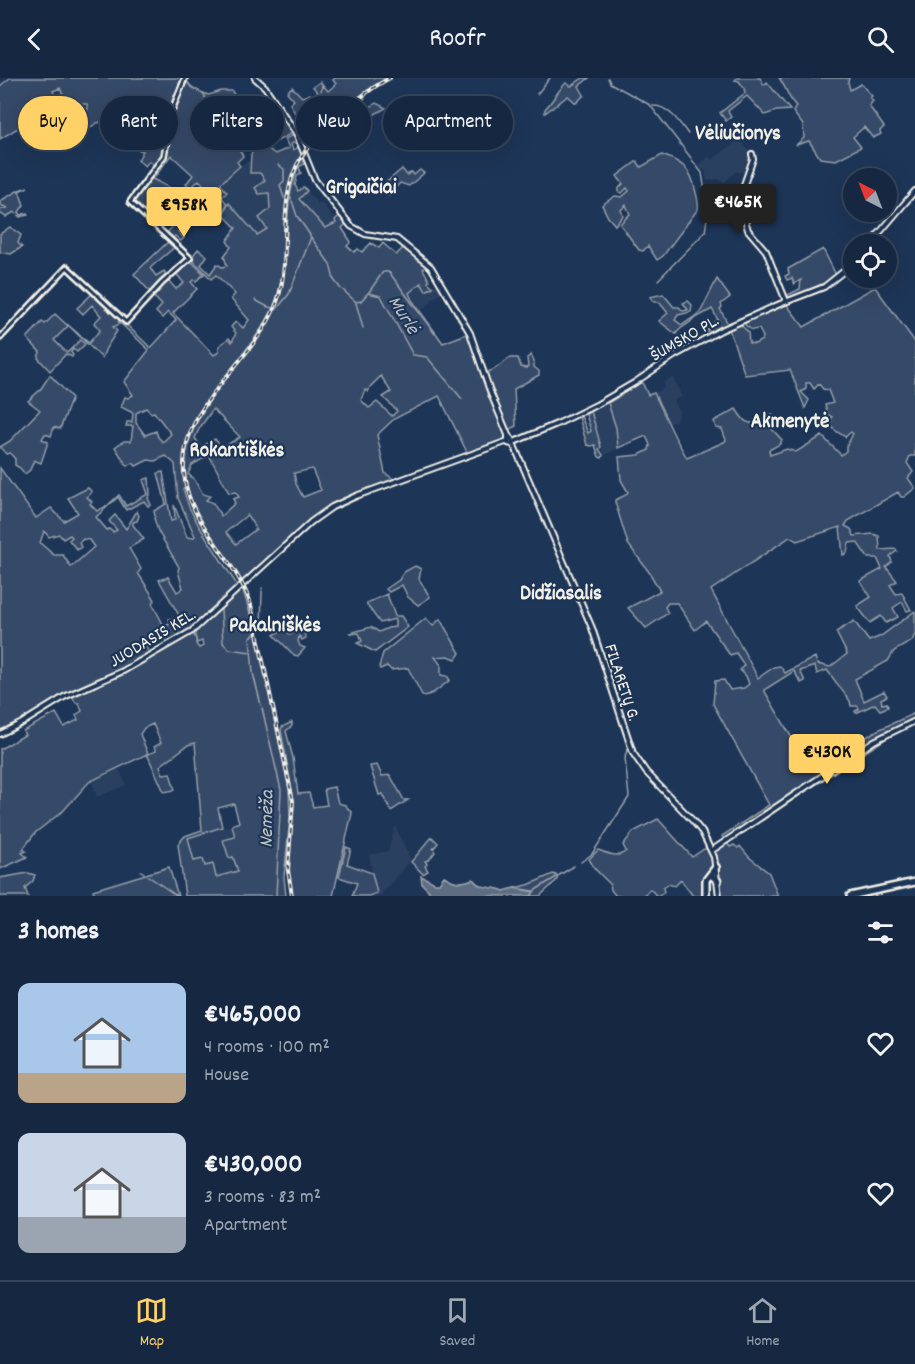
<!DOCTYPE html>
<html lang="en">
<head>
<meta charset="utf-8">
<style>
  body { margin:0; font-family:Dekko,sans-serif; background:#23344c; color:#f1f3f6; height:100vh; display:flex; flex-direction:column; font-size:22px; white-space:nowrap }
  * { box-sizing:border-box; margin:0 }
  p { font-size:20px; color:#9ea6b1 }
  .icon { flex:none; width:33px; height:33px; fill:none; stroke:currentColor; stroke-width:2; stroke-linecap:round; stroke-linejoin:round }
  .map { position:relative; height:818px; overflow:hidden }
  .sheet { display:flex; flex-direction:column; background:#162841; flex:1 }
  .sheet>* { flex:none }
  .guide { position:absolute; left:18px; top:18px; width:600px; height:54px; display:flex; gap:12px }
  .needle { width:39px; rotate:318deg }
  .buttons { position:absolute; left:843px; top:90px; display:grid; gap:12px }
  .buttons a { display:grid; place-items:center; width:54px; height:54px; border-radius:50%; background:#162841; box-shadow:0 6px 24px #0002,0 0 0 2px #35445a; font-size:30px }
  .price { position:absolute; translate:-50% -51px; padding:0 14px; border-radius:6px; background:#ffd166; color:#111; font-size:20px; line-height:39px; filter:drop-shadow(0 2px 3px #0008) }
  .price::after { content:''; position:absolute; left:50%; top:36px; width:18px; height:14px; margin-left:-9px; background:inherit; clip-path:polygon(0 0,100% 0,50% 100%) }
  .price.active { background:#222; color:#fff }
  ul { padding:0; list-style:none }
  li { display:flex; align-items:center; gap:18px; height:150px; padding:0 18px }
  li span { display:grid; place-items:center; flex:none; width:168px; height:120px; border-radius:12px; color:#555 }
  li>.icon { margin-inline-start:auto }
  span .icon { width:72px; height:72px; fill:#fffc; stroke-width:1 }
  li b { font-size:26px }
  h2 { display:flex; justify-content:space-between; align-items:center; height:72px; padding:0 18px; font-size:26px }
  .pill { padding:0 21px; border-radius:27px; background:#162841; box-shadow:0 6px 24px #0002,0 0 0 2px #35445a; font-size:21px; line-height:54px }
  .pill.active { background:#ffd166; color:#111 }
  header { display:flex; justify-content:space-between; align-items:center; height:78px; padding:0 18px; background:#162841; font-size:27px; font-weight:600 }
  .menu { display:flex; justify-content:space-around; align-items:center; height:84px; border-top:2px solid #35445a; background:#162841; font-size:16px; color:#9ea6b1 }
  .menu a { display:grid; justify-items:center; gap:3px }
  .menu .active { color:#ffd166 }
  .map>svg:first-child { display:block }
  .built { fill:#2a4060 }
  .green { fill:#354a67; stroke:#949ea8; stroke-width:1.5; fill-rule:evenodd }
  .water { fill:#5e6d82; stroke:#9aa2ab; stroke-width:1.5 }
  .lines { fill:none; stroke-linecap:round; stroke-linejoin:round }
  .stream { stroke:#9aa2ab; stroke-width:1.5 }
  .minor-casing { stroke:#f4f1e8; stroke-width:8 }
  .major-casing { stroke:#f4f1e8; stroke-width:8 }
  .highway-casing { stroke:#f4f1e8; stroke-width:10 }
  .minor { stroke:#1d3557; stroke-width:3 }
  .major { stroke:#1d3557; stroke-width:4 }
  .highway { stroke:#1d3557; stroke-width:5 }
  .rail-casing { stroke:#f4f1e8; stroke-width:4 }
  .rail { stroke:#1d3557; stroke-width:1.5; stroke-dasharray:4.5; stroke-linecap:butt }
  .labels { text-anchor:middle; stroke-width:4.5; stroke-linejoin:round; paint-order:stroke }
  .street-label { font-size:18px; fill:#f4f1e8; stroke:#1d3557 }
  .water-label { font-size:20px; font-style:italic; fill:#c0c3c4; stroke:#1d3557 }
  .quarter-label { font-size:21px; font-weight:bold; fill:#f4f1e8; stroke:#1d3557 }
</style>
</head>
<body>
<header><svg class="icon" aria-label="back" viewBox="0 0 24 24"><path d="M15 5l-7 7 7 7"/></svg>Roofr<svg class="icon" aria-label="search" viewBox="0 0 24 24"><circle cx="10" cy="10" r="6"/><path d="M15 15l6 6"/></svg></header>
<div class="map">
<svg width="915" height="818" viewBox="0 0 915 818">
  <rect width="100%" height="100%" fill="#1d3557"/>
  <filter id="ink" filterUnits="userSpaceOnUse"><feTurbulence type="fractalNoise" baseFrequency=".0167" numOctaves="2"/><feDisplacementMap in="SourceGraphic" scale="12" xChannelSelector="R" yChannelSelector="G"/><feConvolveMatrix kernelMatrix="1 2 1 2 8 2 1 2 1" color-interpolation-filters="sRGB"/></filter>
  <g filter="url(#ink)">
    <path class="built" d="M740,61l11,15 1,4 -6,16 -10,-3 -12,12 -5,-4 -12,2 -2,-11h-3l-4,-5 11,-8 3,3z
      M250,82v13h10l5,7 -10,7 14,5 1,17 -2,19 -11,8 -14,-19h-2l-11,-14 -3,1 -5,-7 -2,-13 20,-18z
      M307,113l11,13 4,-1 14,19 -11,6 -27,-30z
      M421,204l5,9 14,-9 5,9 -14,9 1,2 -12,9 -11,-18z
      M673,299l9,20 -8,3 5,12 -3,9 -8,3 -14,-31 10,-5v-6z
      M608,325l8,25 2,20 -14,8 -13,-45z
      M119,691l7,16 -29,12 -5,-15z
      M232,747l3,12 -11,3 5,18 4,-2 5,15 -22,6 -11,-11 -11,-5 -6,-23z
      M395,748l16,34 -31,36h-11l7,-3 -7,-38 19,-4z"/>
    <path class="green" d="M10,0h173l-11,30 -8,46 -34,46h-1l26,-34 -6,-5 -4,5 -7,-6 5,-9 -10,-3 1,-11 -17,-6 -8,-11 -12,3 -15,10 -8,2 3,-6 -2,-5 5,-3 -2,-8 10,-4 -1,-5h-5v5l-11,5 -11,-26 -7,3 4,10 -19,8 1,4 -16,12 -23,14v-53z
      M335,0h52c-28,15 -63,48 -83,72l-9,-20 13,-11 -8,-9 -5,3 -5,-9 4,-4 -7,-8 5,-5 10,10 8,-3 8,8 -9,14 5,-5 6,5 11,-10 -9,-13 -2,2 -7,-8 7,-5 2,2 -1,7 2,-6 5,6 8,-7 -3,-4z
      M583,0h6l-10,8 5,9 -8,8 -8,-7 -23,17v-4c8,-8 13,-19 21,-26l5,3z
      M737,0h23l4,7 3,-3 23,28 -14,1 -11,4 -18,-19 -19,15 3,6 -5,4 -6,-8 25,-20 -1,-5 -5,-7 -4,-1z
      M779,0h70l-1,4 2,8 11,-6 11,12 -2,2 3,3 -4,5 15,21 -4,4 1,3 -8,4 -9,-11 -11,10 8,10 -25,13 -16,-2 -11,-17 -13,4 8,-7 -1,-13 -10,-13 3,-6c-9,-9 -9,-18 -17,-28z
      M186,1c4,10 14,13 23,16l12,-4h11l2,4 -4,2 5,10 9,-4 10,21 9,-4 6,10 7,-4 -3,-6 10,-5 11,17 -26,14 -15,3v-4l-6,-6 -9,8 5,9 -6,6 3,4 -20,18 7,8 -5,5 5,7 -9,16 -13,-8 7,-12 -12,-12 3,-4 -4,-4 -8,8 -5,-4 7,-9 -22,-20 -16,22 -4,-2 16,-22 6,-41z
      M367,16l-5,9 5,6 9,-6 10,5 -24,13 -8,8 -5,-5 -8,6 -6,-7 -3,2 -27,27 14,-17z
      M293,57l3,1 2,5 -7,3 2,6 8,-4 2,6c-27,46 -11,99 -27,148 -6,20 -21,37 -33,54 -16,21 -32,41 -47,63 -12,24 -16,45 -11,71l-2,1 6,18 10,19 40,62 -41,38 -30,18 -8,-14 -17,11 7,14c-28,16 -57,26 -85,40 -23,11 -42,27 -65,38v-265l36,50 15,-10 13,13 14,-8 -10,-15 20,-10 4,4 -5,5 5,5 -2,2 7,7 10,-5 12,-11 7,11 22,-12 -5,-14 6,-2 1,17 -2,3 3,7 -3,1 -4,-5 -18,9 -8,-13 -22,20 11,13 2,-1 4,3 4,-2 -8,-9 6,-6 11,14 11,-18 2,5 -2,5 -4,1v3l11,14 -15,9 12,21 -3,4 17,27 -3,3 12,23 7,-2 -2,-5 4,-1 2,4 6,-3 -22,-39 9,-3 9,15 6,-4 -5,-17 1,-4 -21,-36 -4,-13 1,-2 -1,-5 12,-7 -8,-31 5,-1 8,49 4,-1 -1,-15 13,32 6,1 2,-2 -17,-38 -3,-34 -9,-8 -11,5 -7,-1 -12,6 -3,-3 -6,3 -12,-19 9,-6h7l2,-15h-7l1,-4h5l1,-9 -12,-6 4,-10 3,1 5,-3 -9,-13 25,-32 -31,-29 2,3 -7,3 4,4 -11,17 -4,10 -35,-34 22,19 11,-13 -6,-7 7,-7 -9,-11 -9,9 -6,-6 16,-15 58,55 25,-28 -8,-8 -6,6 -6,-6 6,-7 -10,-10 15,-16 9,10 8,-6 -9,-11 15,-12 14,14 -8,7 -2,-1 -3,2 6,7 -24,24 41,42 5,-3v-6l10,-8 3,4 4,-9 -5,-6 5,-6 7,7 6,-8 -18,-21 4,-5 -19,-19 -5,4 -20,-21 7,-9 9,7 -6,9 9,9 7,-10 5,3 5,-1 -3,-10 7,-9 -4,-6 9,-13 -13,-14 6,-11 28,32 10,-6 -8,-11 11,-9 -1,-16 -10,1 -4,-6 10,-8 -5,-7h-10l1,-19 3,-4 13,-2 8,6 14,-6 -4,-9zM146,330l5,5 3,-1 17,22 -8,8 -5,-5 -2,-6 -11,4 -9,-12v-10zM44,453l5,6 10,-3 4,5 7,-4 2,2 -3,3 8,10 4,-3 -2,-4 4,-4 6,1 5,7 -23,20 -8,-12h-9l-14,-12z
      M304,76l3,8 -8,5 2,6 -4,3 -2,9 3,6 6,-4 3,4 -8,8 26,29 11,-5 -1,-3 4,-4 7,8 -4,4 9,14 -4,4 7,6 4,-3 4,3 9,-9 8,5 4,-5 13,12 9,-9 24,19 -6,4 6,11 -1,2 5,5 -7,4 -5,-8 -12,10 3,7 31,43 26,-10 39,106 -39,17 -30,-60 -45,23 -17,16 8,38 10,7 -70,30 -82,74c-15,-25 -34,-47 -47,-73 -31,-60 8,-104 43,-150 16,-20 34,-40 41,-65 12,-48 -1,-96 24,-142zM381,298l10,16 -8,5 14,14 -5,5 -15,-14 -8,6 -8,-8 4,-10 3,2 2,-5zM213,331l27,28 -18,11 -7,-9 -14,8 -6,-9 4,-9zM209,377l20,38 7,-1 3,5 -6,2 2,4 -14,13 -8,-13 -7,-3 4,-4 -7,-2 -9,-15 -6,-5 4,-9zM312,391l9,21 -18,7 -7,-13 -2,-11zM247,437l9,14 -20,15 -10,-12z
      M662,77c19,7 29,13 33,34 2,7 4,13 3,20l-35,47 -6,4 -9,-14 -5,5 -4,-1 -19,-26 10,-10 -4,-9 -5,5 2,6 -8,9 -7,-8 -6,-12 13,-9 7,1 7,-6 -2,-3 -5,5 -3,-1v-4l4,-4 -6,-8 20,-15 4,6z
      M402,91l5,6 5,-3 2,3 6,-5 4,3 -15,13 -9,-3 -11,12 -7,-8 1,-2z
      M149,99l23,12 -4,3 -5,-3 -4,5 5,4 -2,3 -6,-4 -13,16 -11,-11z
      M28,109l-9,4 5,14 -5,7 2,3 6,-2 1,2 -8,2 -6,-5 -8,5 -6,-4v-4l8,-1 -8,-3v-4l19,-11z
      M194,122l9,5 -5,-1 -5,6 4,3 -3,3 -2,-1 -14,17 6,6 -3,3 -6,-5 -2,2 19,18 -2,1 -36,-33 2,-1 11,10 10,-12 -5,-5 2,-2 5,4z
      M10,149l11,8 -3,8 4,4 -11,7 -11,-2v-18z
      M170,162l6,6 -26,22 6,8 8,-5 4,6 -17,16 -17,-19z
      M823,171l13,26 -11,8 -38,16 -1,-3 14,-7 1,-9 -7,4 -2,-6 -5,2 -2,-4 4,-2 -1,-5z
      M717,201l13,18 -9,7 1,3 -2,2 8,15 -18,10 -3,-4 7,-4 -1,-3 5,-3 -6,-11 -18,10 7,-8z
      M875,209l40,55v114h-5l-3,7 6,9 -5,6 7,10 -11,9h-3l-3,-5 -50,29 -3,5 6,3 3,7 19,-2 6,2 1,14 16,-1 1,2 -7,5 2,6 -6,5 11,14 -7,4 6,9 6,-1 9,17 -4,1 -5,-9 -9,6 5,9 -12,6 -5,-7 -11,7 -13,-17 14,-9 -11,-16 22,-12 -5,-11h-9l-11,-16 -8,1 -2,10 -4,2 -3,-28 -43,14 -7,-4 -79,53 47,88 16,-11 6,-1 5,7 30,-16 2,7 13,3 17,-13 -11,-22 18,-11 15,20 12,-5 34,-25v23l-3,7 -18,10 -6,10 -33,18 9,22 20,-10 3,5 -6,3 1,5 5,-1 1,4 -8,3 -5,-6 -19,9 -1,-2 4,-2 -1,-3h-7l-1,-5 -23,-31 -10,4 -2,-8 -15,5 5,10 -4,2 -7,-12 -30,19 46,79 15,-9 2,-9 8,6 41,-26 39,-18v10l-30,14 -1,3 -157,103 3,4 4,-2 4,3 2,-2 9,11 20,16 9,23h-58l-6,-43 11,-12 -3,-5 47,-31 -56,-101 2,-23 9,-1 6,10 14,-2 5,-4 -3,-8 -6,-6 4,-5 -8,-12 -6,2 -24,-34 -11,9 -18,-27h-9l-3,4 3,6 -22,15 -18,-20 32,-17 -11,-19 -21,-28 -13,-42v-2l11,-5 2,-3 -7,-12 -2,-23 20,-2 10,-5 1,-5 -4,-9 -28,12 -2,-20 -8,-25 34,-21 6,13 6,-2 21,44 12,21 37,-16 2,-2 -4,-11 -6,-1 -2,-7 22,-12c7,10 9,17 24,13 5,-1 7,-6 12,-8l2,5 -3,9 11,12 -2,4 -11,6 1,5 17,-6 9,3 26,-16 19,19 5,-4v-4l7,-13 -2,-2 -6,5c-6,-5 -11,-5 -15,-13l2,-7 -4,-2 -3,-10 8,-2 -5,-13 -5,-1 -4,-5 -5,5 -4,-6h-4v6l-5,3 8,8 -4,8 -15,-38 -45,5 -16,-46 12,-4 7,7 1,11 6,1 7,-4 1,-3 -4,-8 -7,1 -7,-5 1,-3 36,-17h5l17,22z
      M663,216l11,13h5l4,4 5,-1 -5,-7 5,-2 4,4 -1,7 -13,3 -3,5 7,5 12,-8c-3,8 -14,9 -18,17l-17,-13 9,-8 -9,-11h-5l-4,-5z
      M55,236l13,12 -14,14 12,12h2l12,-12 5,4 -8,8 -4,-3 -2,3 2,3 -1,2 -6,-3 -16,17 -12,-13 2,-6 -13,-14 15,-16 3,2z
      M531,277l3,7v5l5,4v4l-25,14 2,37 -8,4 -23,-57 8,-3 17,-12h8l3,9 5,1 2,-1 -1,-9z
      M50,297l22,23 -12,31 -6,-2 -3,9 -6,-2 -3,5 6,3 -7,21 -7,-3 -4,10 -5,4 -5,-6 -5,-3v-6l-5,-6 -4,1 -6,-7 10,-6 30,-31 -12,-9 12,-11z
      M591,333l10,36 -2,2 4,6 -1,3 -3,-1 -4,-12 -4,1 -4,-1 -8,-28 2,-1 7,17 3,-2 -5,-17z
      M415,488l6,3 -2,10 11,18 -12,8 -10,-8 -6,-12 -13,7 -3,-3 13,-9 5,-8z
      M242,509l14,46 33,156 1,29 -6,59 2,19h-101l-7,-52 7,-8 17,-6 -7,-87 -7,2 -28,21 3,8 7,-1 5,17 -11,2 -17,-38 -58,28 -25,28 -29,23 -12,16 3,2 -4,2 5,4 -27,12v-120l25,-14 -2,-4 33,-18 8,14 14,-7 -2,-5 6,-4 -3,-8h-3l-5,-9 37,-14 84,-48 4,7v5l3,4 4,-2 -1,-5 -5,2 -3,-12zM153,646l8,19 -7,4 2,4 -8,3 -8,-20 4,-6zM234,726l5,18 -7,3 3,12 -12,3 6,18 4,-1 5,14 -22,6 -3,-13 -8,2 -2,-7 -9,2 -6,-23 34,-11 -4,-19z
      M387,516l8,22h6l7,11 -33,25 -18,-9 5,-2 -3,-8 -7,1 -2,-1 21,-6 8,5 9,-4 7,-1v-8l-15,4 -13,-18v-2z
      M426,540l7,8 7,-7 20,34 -4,6 -8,-3 -13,1 6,8v10l6,1 3,4 -17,13 -8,3 -3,-1 -14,-27 -17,2 -4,-4 -7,3 -1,-2 4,-14z
      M287,545l2,1 -1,8 2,3 12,-8 4,11 -4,2 -3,-4 -1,5 2,5 5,2 -7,8 -4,-1 -20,-20 11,-7z
      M292,644v4l-6,5 7,27 5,36 11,-1 4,14 14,-2 -3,-16 10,-2 4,16 7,2 7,8 -19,83h-40l-5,-29 6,-65 -13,-72 1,-3z
      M377,687l5,11 8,-1 14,25h4l-17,11 -8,-17 -4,1 -9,-29z
      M658,741l34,38 12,-8h5l6,20 -8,7 -2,20h-12l-12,-16 -6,6 -7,-2 -5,4 1,4 -5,4h-5l2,-1 -6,-6 -7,7h-27l-5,-6 -1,-6 -15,-15 -6,-10 9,-9c9,3 20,9 28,1l-3,-6 10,-13z
      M432,759l6,6 -5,6 2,3 -6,8 -4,1 2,3 -2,2 3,5 -5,3 -12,-12z
      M346,769l5,2 -4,15 25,9 5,20 -8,3h-17l5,-13 -18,-6z
      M169,789l9,29h-83l-2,-6z
      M28,795l7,2 -2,6 -8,7 3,8h-28v-18z
      M553,796l5,2 -1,4 -17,16h-9l3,-5 -20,-3 14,-3z"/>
    <path class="water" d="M421,798l14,7h4l5,-7c12,7 16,8 29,3 8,12 20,6 31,12l10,-3 20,4 -3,4h-104l2,-5 -7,-7z"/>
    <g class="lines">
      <path class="stream" d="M608,0l2,5 40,22 41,53
        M186,2l5,7 13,7 3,10 12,10 8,10 21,5 8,19
        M537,16l13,-16
        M653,28c15,-1 27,17 35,28
        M278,87l6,4v12l-4,4 4,13
        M291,119v2
        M292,123l5,15 13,19
        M310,158l20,28 4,16 7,9
        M658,202l47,-48 3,-21 -6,-38 -10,-13
        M343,212l13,12 5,-1 7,-8 13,3 32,59 14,2 35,42
        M369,214l14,-20h6l46,62
        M255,222l13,7
        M356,225l7,25
        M269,229l3,1
        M276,232l13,-16 22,-57
        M262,511v-1
        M221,532l2,33 6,6 22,3
        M258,555l3,-6 1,-36
        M255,556l-5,3 3,36 8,32
        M262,630l19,82 -5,106
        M581,784l11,-8 37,-57 -4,-39 3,-13
        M141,793l3,2
        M148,798l29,20
        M534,813l40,-25"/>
      <g class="minor-casing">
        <path id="minor" d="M0,260l67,-71 59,55 36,-39 28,-25 -60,-56 34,-46 8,-46 13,-32"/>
      </g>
      <g class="major-casing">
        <path id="major" d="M255,0l10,9 31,46 19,47 36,46 14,8 32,5 34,28 39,66 21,61 17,41v8l4,1 1,-3 -5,-6
          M752,76l1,5 -12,34v13l7,24 18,21 20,50
          M870,166l45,-53
          M514,364l45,-19 39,-19 36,-21 40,-27 47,-26 59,-26 44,-17 30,-24
          M513,365l79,185 41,125 13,19 47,49 9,11 12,25 5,39
          M0,656l22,-11 42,-26 59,-26 69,-40 119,-109 21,-15 24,-11 152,-55
          M711,773l163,-110 41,-20"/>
      </g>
      <g class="highway-casing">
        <path id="highway" d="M712,798l6,5
          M706,818v-16l10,-13
          M850,818l65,-14"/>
      </g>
      <use href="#minor" class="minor"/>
      <use href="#major" class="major"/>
      <use href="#highway" class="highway"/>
      <g class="rail-casing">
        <path id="rail" d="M292,818l-4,-26 5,-69 -42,-196c-15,-48 -64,-81 -67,-133 -4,-68 67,-107 91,-165 20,-47 -2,-106 27,-151 15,-24 62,-65 88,-78"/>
      </g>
      <use href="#rail" class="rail"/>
    </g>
  </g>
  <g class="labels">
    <g class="street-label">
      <text transform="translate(684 259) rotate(-30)" y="6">ŠUMSKO PL.</text>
      <text transform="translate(152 559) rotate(-31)" y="6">JUODASIS KEL.</text>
      <text transform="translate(623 604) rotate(72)" y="6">FILARETŲ G.</text>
    </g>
    <g class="water-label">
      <text transform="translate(405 236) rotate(58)" y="7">Murlė</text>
      <text transform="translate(265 741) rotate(-89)" y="7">Nemėža</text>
    </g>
    <g class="quarter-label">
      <text x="738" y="61">Vėliučionys</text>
      <text x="361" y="115">Grigaičiai</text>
      <text x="790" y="349">Akmenytė</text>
      <text x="237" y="378">Rokantiškės</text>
      <text x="561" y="521">Didžiasalis</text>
      <text x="275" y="553">Pakalniškės</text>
    </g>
  </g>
</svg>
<div class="buttons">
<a><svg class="needle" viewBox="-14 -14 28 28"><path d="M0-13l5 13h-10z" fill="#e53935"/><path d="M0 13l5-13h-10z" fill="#9ea6b1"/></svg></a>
<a><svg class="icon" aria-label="locate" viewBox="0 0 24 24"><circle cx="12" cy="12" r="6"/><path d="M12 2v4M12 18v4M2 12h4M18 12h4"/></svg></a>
</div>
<b class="price active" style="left:738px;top:157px">€465K</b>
<b class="price" style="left:184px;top:160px">€958K</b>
<b class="price" style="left:827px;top:707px">€430K</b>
<div class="guide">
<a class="pill active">Buy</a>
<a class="pill">Rent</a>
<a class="pill">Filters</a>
<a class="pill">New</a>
<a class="pill">Apartment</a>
</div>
</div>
<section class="sheet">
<h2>3 homes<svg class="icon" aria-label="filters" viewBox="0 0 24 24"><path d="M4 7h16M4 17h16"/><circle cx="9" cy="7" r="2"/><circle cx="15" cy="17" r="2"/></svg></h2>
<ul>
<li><span style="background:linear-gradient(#a9c7e8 75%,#b9a48a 0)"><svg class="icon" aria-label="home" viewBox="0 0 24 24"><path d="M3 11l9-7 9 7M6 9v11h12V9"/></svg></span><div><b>€465,000</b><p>4 rooms · 100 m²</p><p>House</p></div><svg class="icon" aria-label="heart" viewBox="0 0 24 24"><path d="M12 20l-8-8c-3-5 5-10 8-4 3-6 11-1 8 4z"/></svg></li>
<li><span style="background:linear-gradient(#c9d6e8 70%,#9aa5b1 0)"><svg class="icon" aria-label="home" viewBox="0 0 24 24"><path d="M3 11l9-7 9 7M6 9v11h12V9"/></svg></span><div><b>€430,000</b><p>3 rooms · 83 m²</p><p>Apartment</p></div><svg class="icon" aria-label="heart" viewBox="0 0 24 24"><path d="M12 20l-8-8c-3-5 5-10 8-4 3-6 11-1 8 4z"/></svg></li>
</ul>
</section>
<nav class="menu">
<a class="active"><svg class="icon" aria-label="map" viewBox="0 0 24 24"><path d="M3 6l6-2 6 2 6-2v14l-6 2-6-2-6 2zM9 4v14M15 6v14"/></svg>Map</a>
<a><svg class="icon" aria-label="saved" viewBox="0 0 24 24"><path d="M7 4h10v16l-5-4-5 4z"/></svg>Saved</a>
<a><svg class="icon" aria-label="home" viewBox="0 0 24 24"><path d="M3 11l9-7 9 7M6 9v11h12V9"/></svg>Home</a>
</nav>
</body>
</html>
